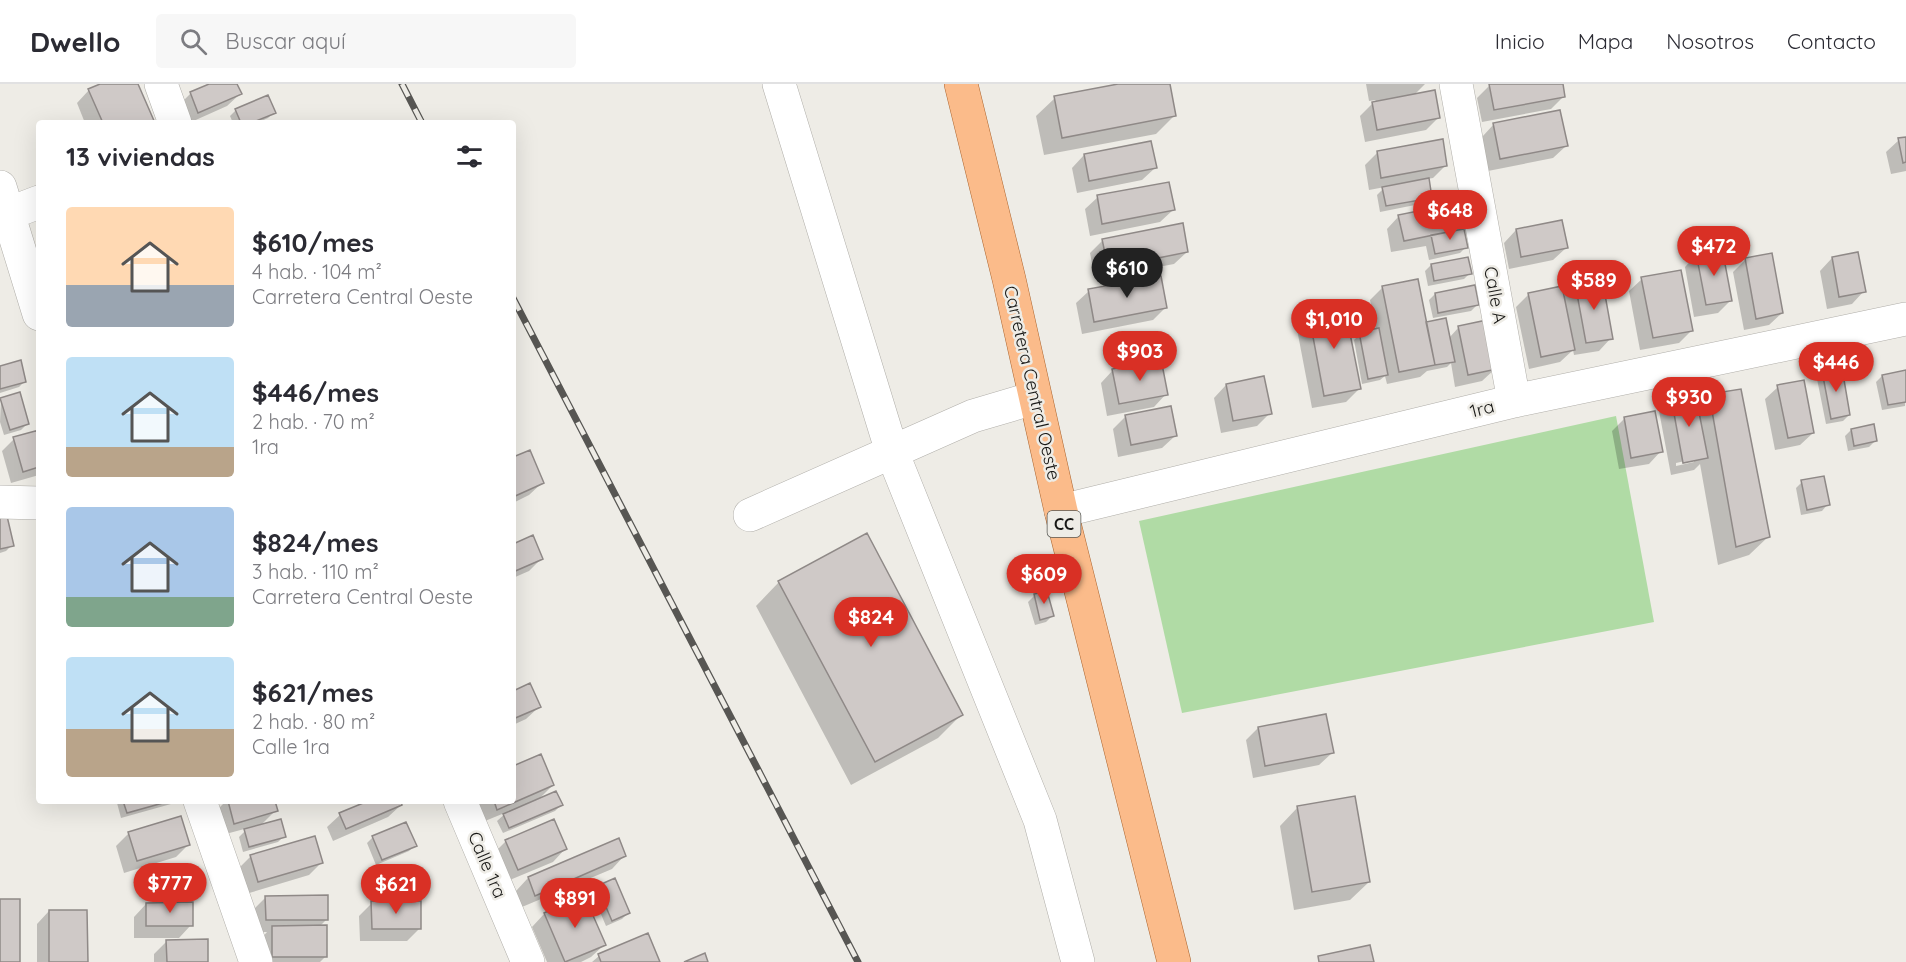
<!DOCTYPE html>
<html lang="es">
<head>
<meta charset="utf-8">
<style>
  body { margin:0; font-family:Quicksand,sans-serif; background:#f7f7f7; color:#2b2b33; height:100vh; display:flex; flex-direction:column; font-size:22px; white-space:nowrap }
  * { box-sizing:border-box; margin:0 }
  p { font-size:20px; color:#7c7c81 }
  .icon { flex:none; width:33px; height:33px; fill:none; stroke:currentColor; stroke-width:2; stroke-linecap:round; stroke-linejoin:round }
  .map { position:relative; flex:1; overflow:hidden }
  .details { position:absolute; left:36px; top:36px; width:480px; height:684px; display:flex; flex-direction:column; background:#fff; border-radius:6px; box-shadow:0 6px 24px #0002 }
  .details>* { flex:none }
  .price { position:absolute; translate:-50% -51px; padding:0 14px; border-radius:21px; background:#d93025; color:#fff; font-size:20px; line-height:39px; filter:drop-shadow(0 2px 3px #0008) }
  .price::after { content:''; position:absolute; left:50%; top:36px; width:18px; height:14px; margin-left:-9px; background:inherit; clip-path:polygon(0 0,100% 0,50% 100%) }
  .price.active { background:#222; color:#fff }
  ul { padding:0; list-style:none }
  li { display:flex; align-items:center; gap:18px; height:150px; padding:0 30px }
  li span { display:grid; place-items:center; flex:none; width:168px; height:120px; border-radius:6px; color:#555 }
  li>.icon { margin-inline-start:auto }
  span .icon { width:72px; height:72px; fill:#fffc; stroke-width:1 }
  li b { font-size:26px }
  h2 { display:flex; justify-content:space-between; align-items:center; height:72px; padding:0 30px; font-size:26px }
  header { display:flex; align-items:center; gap:36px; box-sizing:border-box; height:84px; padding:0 30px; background:#fff; border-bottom:2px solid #e1e1e2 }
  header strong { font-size:28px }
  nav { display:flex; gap:33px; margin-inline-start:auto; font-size:21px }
  .search { width:420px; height:54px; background:#f7f7f7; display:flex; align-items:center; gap:15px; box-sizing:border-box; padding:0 21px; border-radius:6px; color:#7c7c81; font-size:22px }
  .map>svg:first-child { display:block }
  .green { fill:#b0dba5 }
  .shadow { fill:#0003; fill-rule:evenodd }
  .building { fill:#cfc9c7; stroke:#8f8987; stroke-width:1.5 }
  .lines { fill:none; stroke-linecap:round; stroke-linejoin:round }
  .minor-casing { stroke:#b0aea9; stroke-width:34 }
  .major-casing { stroke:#aa642f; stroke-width:34 }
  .minor { stroke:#fff; stroke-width:33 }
  .major { stroke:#fbbb8a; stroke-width:33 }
  .rail-casing { stroke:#575653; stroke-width:7 }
  .rail { stroke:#eeece6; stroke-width:4.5; stroke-dasharray:14; stroke-linecap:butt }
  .labels { text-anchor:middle; stroke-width:5; stroke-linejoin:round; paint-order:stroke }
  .shield { fill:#eeece6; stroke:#585854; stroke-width:1.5 }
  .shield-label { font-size:16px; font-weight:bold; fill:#181816 }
  .street-label { font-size:18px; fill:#181816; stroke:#eeece6 }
</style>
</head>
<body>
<header>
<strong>Dwello</strong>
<div class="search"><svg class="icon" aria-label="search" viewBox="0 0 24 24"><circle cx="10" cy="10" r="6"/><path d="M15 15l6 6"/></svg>Buscar aquí</div>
<nav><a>Inicio</a><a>Mapa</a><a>Nosotros</a><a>Contacto</a></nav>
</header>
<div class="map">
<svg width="1906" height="878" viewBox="0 0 1906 878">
  <rect width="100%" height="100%" fill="#eeece6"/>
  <path class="green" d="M1616,332l38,206 -472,91 -43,-192z"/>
  <path class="shadow" d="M103,0h33l17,39h-68l-8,-20 12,-13z
    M213,0h23l4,10 -13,12 -38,17 -11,-17 13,-13z
    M1126,0h42l6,32 -18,18 -112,21 -8,-39 19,-18z
    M1366,0h59l-11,11 25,22 -13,13 -61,12 -5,-26 16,-16 -7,1z
    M1496,0h65l3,12 -13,13 -69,13 -5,-24 13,-13z
    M236,26l38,2 -6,6 -11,5h-24l-3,-7z
    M1494,40l72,22 -13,12 -65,13 -6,-34z
    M1906,54v33l-15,3 -5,-22 13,-12z
    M1441,56l5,25 -13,13 -6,1 4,18 -6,6 -45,9 -3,-17 8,-8 -16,3 -4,-25 12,-12z
    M1084,71l71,13 -13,12 -65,13 -5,-25z
    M1098,113l75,13 -13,12 -70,14 -5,-27z
    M1399,132l67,12 -3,3 3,16 -6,6 -31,7 -3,-14 -35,6 -4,-23z
    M1516,146l50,18 -13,12 -44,9 -5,-26z
    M1103,156l84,12 -13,12 -79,15 -5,-26z
    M1697,170l34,46 -13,13 -24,4 -9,-50z
    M1832,174l32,33 -12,13 -25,5 -7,-38z
    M1745,176l37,53 -13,12 -25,5 -11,-58z
    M1431,181l39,8 -6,6 -36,7 -3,-15z
    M1642,195l50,51 -13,13 -39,7 -11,-59z
    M1576,200l35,54 -12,13 -25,4 -1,-5 -13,12 -31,7 -13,-62 13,-13 34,3z
    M1383,203l42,37 24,14 10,-11 36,42 -13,12 -27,6 -4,-24 -4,4 -20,4 -7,6 -33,7 -2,-8 -5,4 -18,4 -8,-44 6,-6 16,-4 -6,-30z
    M1089,207l76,17 -12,12 -71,14 -6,-31z
    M1435,210l42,11 -6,6 -38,7 -4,-18z
    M1309,227l50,78 -13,13 -34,6 -16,-84z
    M0,284l25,13 -6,6 -19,6z
    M1113,286l53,24 -12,13 -47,9 -6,-33z
    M1823,289l26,42 -6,6 -17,3 -9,-45z
    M1882,292l24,1 -1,29 -23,4 -6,-28z
    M1226,301l44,28 -13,13 -36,7 -7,-35z
    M1778,303l35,46 -13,12 -25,5 -10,-51z
    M1710,312l58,141 -19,18 -31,10 -18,-101 -6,6 -23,5 -12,-64 12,-13 26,11zM1694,375v3l-18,4v-3z
    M1,315l26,25 -6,6 -17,5 -4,-13z
    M1126,332l49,20 -13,12 -44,9 -5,-28z
    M1624,335l37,32 -12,13 -30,5 -7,-38z
    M1851,346l24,11 -6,6 -21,4 -3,-15z
    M39,347v44l-28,8 -9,-32 12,-12z
    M513,375l29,24 -13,12 -16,8z
    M1802,398l26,22 -6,7 -21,4 -5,-27z
    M0,435l12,26 -6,6 -6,2z
    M513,461l28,14 -12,12 -16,7z
    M779,498l182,133 -23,23 -87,47 -95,-179z
    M1034,512l18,20 -6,6 -11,3 -7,-23z
    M513,608l26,15 -13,12 -13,6z
    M1258,644l74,25 -13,12 -66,13 -7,-38z
    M513,684l40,17 -16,16 24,4 -6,6 -52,22 -6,-12 10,-9 -22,9 -9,-20h37z
    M119,717h55l-3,3 -50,14 -4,-15z
    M226,717h48l2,9 -16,16 24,10 -6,6 -35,10 -4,-15 9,-9 -26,7 -7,-23z
    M371,717h28l2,4 -13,12 -55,24 -6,-14 13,-12z
    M1298,723l71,75 -19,18 -56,10 -14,-84z
    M129,749l59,12 -12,12 -52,16 -8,-27z
    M373,753l42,8 -6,6 -33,14 -9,-22z
    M618,756l6,16 -12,13 -90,38 -6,-16 12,-13z
    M506,757l59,8 -12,13 -48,20 -12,-28z
    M251,772l70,7 -12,12 -63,19 -8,-25z
    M598,803l30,26 -6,6 -16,7 -14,-33z
    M266,813l60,23 -7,7 7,29 -6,6h-60v-22l7,-8h-13l-1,-22z
    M584,813l20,48 -13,12 -10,5h-34l-15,-35 12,-13z
    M372,819l48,25 -13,13h-47l-1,-25z
    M146,820l45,21 -12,13h-45v-21z
    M49,827l37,51h-49v-38z
    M167,857l40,21h-53v-8z
    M599,872l59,6h-66z"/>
  <path class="building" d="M100,0h38l17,39h-52l-15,-34z
    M209,0h28l5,10 -44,19 -8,-21z
    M1118,0h52l6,32 -114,22 -8,-42z
    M1489,0h74l2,13 -71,13z
    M1435,6l5,28 -63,12 -5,-28z
    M268,11l8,18 -25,10h-10l-6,-14z
    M1560,26l8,36 -68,13 -7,-36z
    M1906,53v25l-3,1 -5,-25z
    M1443,55l4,27 -66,12 -4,-27z
    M1151,57l6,27 -68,13 -5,-27z
    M1429,94l3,20 -46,8 -4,-19z
    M1169,98l6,28 -73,14 -5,-29z
    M1463,118l5,26 -64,13 -6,-26z
    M1562,136l6,28 -47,9 -5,-28z
    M1183,139l5,29 -80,16 -6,-29z
    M1464,145l4,19 -33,6 -4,-19z
    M1722,164l10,53 -26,4 -10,-52z
    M1858,168l8,40 -27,5 -7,-40z
    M1772,169l11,60 -27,6 -11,-61z
    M1468,173l4,17 -38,7 -3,-17z
    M1681,186l12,61 -40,7 -12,-61z
    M1161,192l6,32 -73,14 -6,-33z
    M1602,194l11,61 -27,4 -11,-60z
    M1418,195l17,86 -36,7 -17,-86z
    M1475,201l4,20 -41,8 -3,-20z
    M1562,202l13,64 -34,7 -13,-64z
    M1344,219l17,86 -37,7 -16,-86z
    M1446,234l9,44 -20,3 -9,-43z
    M1487,236l10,49 -29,6 -10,-49z
    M1379,244l9,47 -20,4 -9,-47z
    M1161,275l7,36 -49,9 -7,-35z
    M21,276l5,22 -26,7v-23z
    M1842,284l8,47 -19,4 -9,-48z
    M1906,286v32l-18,3 -6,-30z
    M1264,292l8,38 -39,7 -7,-37z
    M1804,296l10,53 -26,5 -11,-53z
    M1741,305l29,148 -34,10 -27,-153z
    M20,308l9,32 -19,6 -10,-32z
    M1695,308l13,66 -25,5 -12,-66z
    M1171,322l6,30 -46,9 -6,-30z
    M1655,327l8,41 -32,6 -7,-41z
    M1874,340l3,17 -23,5 -3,-17z
    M39,346v37l-16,5 -10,-35z
    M530,366l14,33 -31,14v-40z
    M1824,392l6,29 -23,5 -6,-30z
    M7,432l7,30 -14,3v-31z
    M867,449l96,182 -88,47 -97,-181z
    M533,451l10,24 -30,13v-28z
    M1047,507l7,25 -14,4 -6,-26z
    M530,599l11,24 -28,12v-28z
    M1326,630l8,39 -69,13 -7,-39z
    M541,670l13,31 -57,25 -3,-9h19v-35z
    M556,707l7,14 -54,23 -6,-14z
    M1355,712l15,86 -58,10 -15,-86z
    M123,717h47l-43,12z
    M228,717h47l3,10 -44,13z
    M368,717h33l1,4 -56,24 -7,-16z
    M181,732l9,29 -53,16 -9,-29z
    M281,735l5,18 -37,10 -5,-18z
    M554,735l13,30 -49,21 -13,-30z
    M406,738l11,24 -35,14 -10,-24z
    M315,752l8,27 -65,19 -8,-27z
    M619,754l7,18 -91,40 -7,-19z
    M615,794l15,35 -18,8 -15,-35z
    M328,811v25h-62l-1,-24z
    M584,811l22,50 -41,17 -21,-49z
    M0,815h20v63h-20z
    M371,817h50v28h-49z
    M193,818v24h-47v-23z
    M49,826h38l1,52h-39z
    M327,841v32h-55v-31z
    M648,849l12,29h-59l-3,-8z
    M208,855v23h-41l-1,-22z
    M1370,861l4,17h-55l-1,-6z
    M705,869l3,9h-24z"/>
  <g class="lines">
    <g class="minor-casing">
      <path id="minor" d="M161,0l14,39
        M779,0l113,368 148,368 38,142
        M1456,0l58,317
        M0,103l39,127
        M0,133l39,-15
        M0,418l39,1
        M1061,427l453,-110 392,-82
        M750,431l223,-99 61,-18
        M200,717l56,161
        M460,717l68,161"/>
    </g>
    <g class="major-casing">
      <path id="major" d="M961,0l48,195 52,232 113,451"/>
    </g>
    <use href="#minor" class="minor"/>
    <use href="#major" class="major"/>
    <g class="rail-casing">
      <path id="rail" d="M402,0l20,39
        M513,214l345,664"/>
    </g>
    <use href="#rail" class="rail"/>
  </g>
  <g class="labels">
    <rect class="shield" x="1047.5" y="427" width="33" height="26" rx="4.5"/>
    <g class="shield-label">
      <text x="1064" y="446">CC</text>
    </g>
    <g class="street-label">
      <text transform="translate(1495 211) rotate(80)" y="6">Calle A</text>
      <text transform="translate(1032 299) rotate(77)" y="6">Carretera Central Oeste</text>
      <text transform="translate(1482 325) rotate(-14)" y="6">1ra</text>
      <text transform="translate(487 781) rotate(67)" y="6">Calle 1ra</text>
    </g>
  </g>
</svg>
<b class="price" style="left:1450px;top:157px">$648</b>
<b class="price" style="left:1714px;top:193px">$472</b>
<b class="price active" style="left:1127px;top:215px">$610</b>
<b class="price" style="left:1594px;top:227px">$589</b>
<b class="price" style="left:1334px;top:266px">$1,010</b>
<b class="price" style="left:1140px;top:298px">$903</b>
<b class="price" style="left:1836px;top:309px">$446</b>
<b class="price" style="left:1689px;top:344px">$930</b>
<b class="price" style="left:1044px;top:521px">$609</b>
<b class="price" style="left:871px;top:564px">$824</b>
<b class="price" style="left:170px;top:830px">$777</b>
<b class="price" style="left:396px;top:831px">$621</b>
<b class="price" style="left:575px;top:845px">$891</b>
<section class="details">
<h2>13 viviendas<svg class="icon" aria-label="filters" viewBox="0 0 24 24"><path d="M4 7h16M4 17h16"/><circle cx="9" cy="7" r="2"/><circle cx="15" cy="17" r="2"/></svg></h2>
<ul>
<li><span style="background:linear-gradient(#ffd9b3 65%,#9aa5b1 0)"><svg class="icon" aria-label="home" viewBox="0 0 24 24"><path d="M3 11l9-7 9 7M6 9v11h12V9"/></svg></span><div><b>$610/mes</b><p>4 hab. · 104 m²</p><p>Carretera Central Oeste</p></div></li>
<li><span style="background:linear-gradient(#bfe0f5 75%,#b9a48a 0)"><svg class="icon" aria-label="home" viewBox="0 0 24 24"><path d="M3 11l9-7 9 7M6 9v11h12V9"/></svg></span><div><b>$446/mes</b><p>2 hab. · 70 m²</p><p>1ra</p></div></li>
<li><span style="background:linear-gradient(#a9c7e8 75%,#7fa58c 0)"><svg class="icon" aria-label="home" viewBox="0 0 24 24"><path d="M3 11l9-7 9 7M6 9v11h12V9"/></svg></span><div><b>$824/mes</b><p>3 hab. · 110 m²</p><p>Carretera Central Oeste</p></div></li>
<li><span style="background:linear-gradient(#bfe0f5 60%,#b9a48a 0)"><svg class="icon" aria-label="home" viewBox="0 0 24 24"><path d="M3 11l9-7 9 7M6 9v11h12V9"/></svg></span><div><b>$621/mes</b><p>2 hab. · 80 m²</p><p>Calle 1ra</p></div></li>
</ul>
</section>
</div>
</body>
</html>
